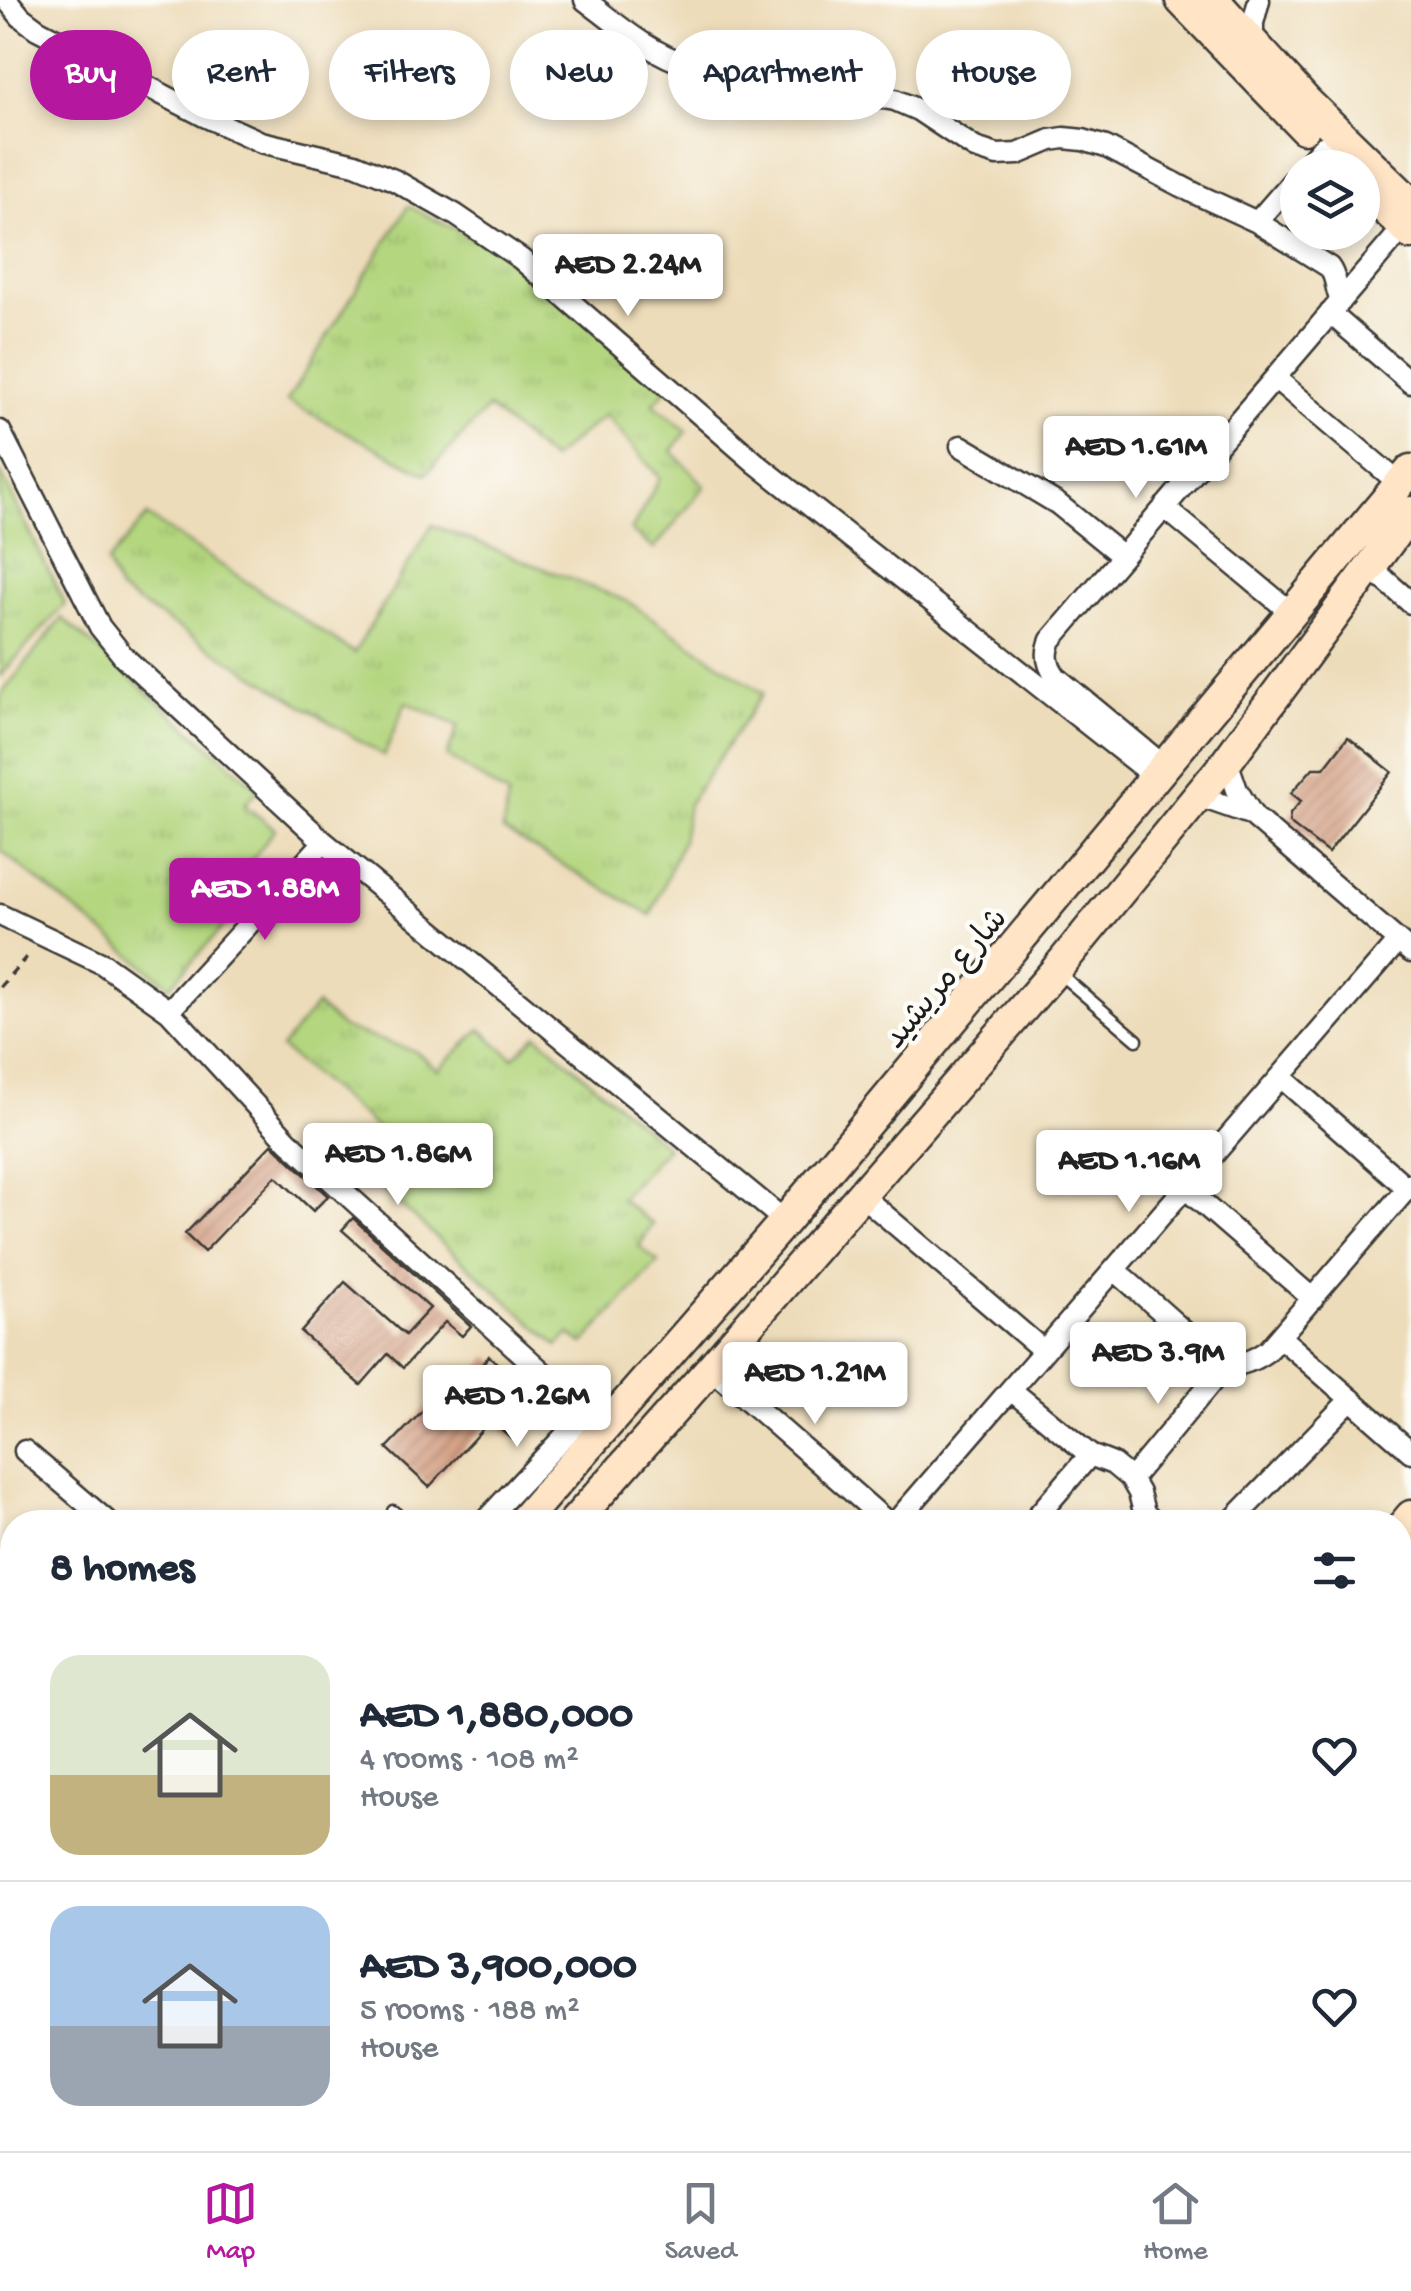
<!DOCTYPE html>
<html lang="en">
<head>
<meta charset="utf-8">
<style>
  body { margin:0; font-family:"Gochi Hand","Playpen Sans Arabic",sans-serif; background:#f6f6f7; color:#1f2937; height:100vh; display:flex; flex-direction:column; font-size:38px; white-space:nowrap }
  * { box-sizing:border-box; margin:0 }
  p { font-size:32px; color:#747a83 }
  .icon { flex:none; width:55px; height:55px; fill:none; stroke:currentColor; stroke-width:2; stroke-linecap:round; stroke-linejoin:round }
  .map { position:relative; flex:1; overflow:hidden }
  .panel { position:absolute; left:0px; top:1510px; width:1412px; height:642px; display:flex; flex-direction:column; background:#fff; border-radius:40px 40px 0 0; box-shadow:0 5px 15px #0003 }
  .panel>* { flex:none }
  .banner { position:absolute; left:30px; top:30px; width:1352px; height:90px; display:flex; gap:20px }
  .buttons { position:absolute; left:1280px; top:150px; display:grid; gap:20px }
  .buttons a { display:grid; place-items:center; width:100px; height:100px; border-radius:50%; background:#fff; box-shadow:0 5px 15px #0003; font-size:50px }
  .price { position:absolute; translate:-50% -85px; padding:0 22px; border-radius:10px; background:#fff; color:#222; font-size:32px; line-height:65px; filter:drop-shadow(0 2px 5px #0008) }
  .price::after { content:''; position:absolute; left:50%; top:60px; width:30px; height:22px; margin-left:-15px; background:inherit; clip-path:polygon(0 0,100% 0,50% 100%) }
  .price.on { background:#b5179e; color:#fff }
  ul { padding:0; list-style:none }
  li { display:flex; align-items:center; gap:30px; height:250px; padding:0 50px }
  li+li { border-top:2px solid #e0e1e3 }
  li span { display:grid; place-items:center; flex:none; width:280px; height:200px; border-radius:30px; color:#555 }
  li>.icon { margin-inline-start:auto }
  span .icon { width:120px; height:120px; fill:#fffc; stroke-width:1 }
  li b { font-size:42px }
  h2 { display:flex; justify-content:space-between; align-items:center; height:120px; padding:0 50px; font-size:42px }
  .chip { padding:0 35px; border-radius:45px; background:#fff; box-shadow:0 5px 15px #0003; font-size:35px; line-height:90px }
  .chip.on { background:#b5179e; color:#fff }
  .menu { display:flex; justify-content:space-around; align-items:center; height:140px; border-top:2px solid #e0e1e3; background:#fff; font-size:28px; color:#747a83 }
  .menu a { display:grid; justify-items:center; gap:5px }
  .menu .on { color:#b5179e }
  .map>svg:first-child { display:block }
  .grass { fill:url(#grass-tufts); stroke:#68794e; stroke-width:2.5 }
  .building { fill:url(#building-hatch) }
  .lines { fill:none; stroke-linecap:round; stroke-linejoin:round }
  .lane-casing { stroke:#3b3934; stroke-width:15 }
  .street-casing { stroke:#3b3934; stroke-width:25 }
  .secondary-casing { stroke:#3b3934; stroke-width:35 }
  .path { stroke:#3b3934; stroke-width:4; stroke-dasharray:8 8; stroke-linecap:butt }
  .lane { stroke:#fff; stroke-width:10 }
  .street { stroke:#fff; stroke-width:20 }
  .secondary { stroke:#ffe4c6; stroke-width:30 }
  .labels { text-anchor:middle; stroke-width:9; stroke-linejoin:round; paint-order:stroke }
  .street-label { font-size:32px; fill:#1c1c1c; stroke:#fdfcf7 }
</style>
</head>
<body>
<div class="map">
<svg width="1411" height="2151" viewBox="0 0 1411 2151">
  <defs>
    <pattern id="grass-tufts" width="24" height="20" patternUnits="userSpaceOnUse" patternTransform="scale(2.5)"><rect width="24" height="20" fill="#b4d67f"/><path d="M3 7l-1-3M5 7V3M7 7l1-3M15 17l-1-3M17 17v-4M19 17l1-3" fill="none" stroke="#9ab76d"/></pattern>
    <pattern id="building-hatch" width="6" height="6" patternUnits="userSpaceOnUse" patternTransform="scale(2.5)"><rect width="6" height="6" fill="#d4a085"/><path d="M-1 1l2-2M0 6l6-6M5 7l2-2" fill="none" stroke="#b58972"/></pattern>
  </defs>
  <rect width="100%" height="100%" fill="#fdfcf7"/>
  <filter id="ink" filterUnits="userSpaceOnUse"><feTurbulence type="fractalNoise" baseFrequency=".01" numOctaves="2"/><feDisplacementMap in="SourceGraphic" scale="20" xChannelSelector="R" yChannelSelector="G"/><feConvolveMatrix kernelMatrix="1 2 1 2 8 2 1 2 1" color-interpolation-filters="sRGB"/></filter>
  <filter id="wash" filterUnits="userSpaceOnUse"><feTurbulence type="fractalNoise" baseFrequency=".0048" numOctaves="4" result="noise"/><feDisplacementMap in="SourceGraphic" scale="40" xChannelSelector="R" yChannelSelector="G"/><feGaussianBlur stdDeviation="2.25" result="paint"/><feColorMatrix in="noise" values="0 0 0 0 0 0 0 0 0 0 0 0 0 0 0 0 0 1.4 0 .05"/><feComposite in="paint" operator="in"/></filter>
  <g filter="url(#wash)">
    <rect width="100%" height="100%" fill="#eddcb9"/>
    <path class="grass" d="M408,206l89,44 170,139 -14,15 34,27 -15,20 33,35 -51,63 -23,-18 29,-53 -55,-63 -54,45 -63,-52 -62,66 -139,-73z
      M0,471l65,133 -65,72z
      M147,516l207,137 78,-128 195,76 136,92 -75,111 -6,37 -31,74 -148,-84 5,-35 -61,-40 11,-30 -52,-24 -22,54 -265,-165 -12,-28z
      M62,618l197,171 -15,16 31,24 -32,43 14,17 -87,97 -170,-136v-154z
      M316,1005l26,23 73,23 23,19 43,-41 32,29 24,-23 130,112 -47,52 33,25 -14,22 19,16 -75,82 -14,-10 -11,12 -193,-172 25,-35 -109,-91z"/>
    <g id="blocks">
      <path class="building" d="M1348,737l44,35 -64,81 -39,-30 1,-9 11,-13 -10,-8 22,-25h11z
        M272,1144l56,52 -15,15 -37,-35 -72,76 -19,-18z
        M353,1218l118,108 -9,10 -17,-14 -42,46 -15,-14 -27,31 -60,-53 44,-50 60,53 25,-27 -88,-78z
        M489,1356l52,47 -30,35 -20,-18 -62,67 -42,-39 45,-47 10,9z"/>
    </g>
  </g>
  <g filter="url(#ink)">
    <use href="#blocks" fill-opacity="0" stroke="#3b3934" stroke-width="2.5"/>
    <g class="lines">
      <g class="lane-casing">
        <path id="lane" d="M1060,974l77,66
          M393,1511l13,11
          M951,2140l4,11"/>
      </g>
      <g class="street-casing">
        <path id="street" d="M7,0l14,17 16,12 167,87 57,26 94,22 39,16 62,35 65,44 236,205 399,314
          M585,0c34,26 64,53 106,66l204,34 23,10 57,38 22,7 21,-1 33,-14 13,-2 19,2 23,7 88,46 63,29 72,45c8,10 6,22 12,34
          M1253,44v-21l6,-23
          M1304,168l18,-21
          M1257,222l41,-47
          M1330,313l81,70
          M1275,378l124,105
          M0,431l100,196 24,30 200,185 461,379
          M961,446l97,58 64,52
          M1164,507l129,107
          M1369,566l42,37
          M1227,761l10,29 16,26 158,136
          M1165,767l-109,-90c-9,-12 -11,-23 -5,-37l353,-413
          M1198,796l55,19
          M0,915l103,49 66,47 119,130 316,287
          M169,1011l155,-169
          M1281,1077l126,111
          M1185,1188l128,111
          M861,1195l183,156
          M1115,1270l109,97c17,-2 29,-6 43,-16l144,-167
          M1280,1337l131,115
          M711,1368l176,154
          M1011,1390l79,65 23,9 18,15 8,14 5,19 9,10
          M25,1451l83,71
          M1131,1479l93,-112
          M484,1522l103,-110
          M896,1522l502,-581
          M1032,1522l58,-67
          M1231,1522l120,-123
          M1400,1709l11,10
          M1400,1961l11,9
          M1400,2043l11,-12
          M1400,2064l11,10
          M245,2151l9,-11
          M452,2151l9,-11
          M1308,2151l10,-11"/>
      </g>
      <g class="secondary-casing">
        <path id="secondary" d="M1181,0l123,128
          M1214,0l93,102 104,101
          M1362,187l49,47
          M522,1522l263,-301 626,-751
          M574,1522l137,-154 345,-398 171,-209 184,-249
          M1400,1529l11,-13
          M1400,1563l11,-13
          M0,2129l12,-14
          M802,2140l13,11
          M834,2140l13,11
          M40,2151l9,-11
          M893,2151l10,-11"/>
      </g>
      <path class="path" d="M0,987l31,-35"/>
      <use href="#lane" class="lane"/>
      <use href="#street" class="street"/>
      <use href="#secondary" class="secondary"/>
    </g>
  </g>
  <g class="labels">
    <g class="street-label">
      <text transform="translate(944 977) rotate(-50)" y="11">شارع مريشيد</text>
    </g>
  </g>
</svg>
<div class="buttons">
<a><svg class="icon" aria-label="layers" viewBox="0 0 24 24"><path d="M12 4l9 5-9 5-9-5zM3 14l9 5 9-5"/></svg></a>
</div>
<b class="price" style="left:628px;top:319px">AED 2.24M</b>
<b class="price" style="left:1136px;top:501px">AED 1.61M</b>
<b class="price on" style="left:265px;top:943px">AED 1.88M</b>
<b class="price" style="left:398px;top:1208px">AED 1.86M</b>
<b class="price" style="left:1129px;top:1215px">AED 1.16M</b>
<b class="price" style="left:1158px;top:1407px">AED 3.9M</b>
<b class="price" style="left:815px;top:1427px">AED 1.21M</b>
<b class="price" style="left:517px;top:1450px">AED 1.26M</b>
<div class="banner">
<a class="chip on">Buy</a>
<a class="chip">Rent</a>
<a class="chip">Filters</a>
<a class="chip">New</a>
<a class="chip">Apartment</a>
<a class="chip">House</a>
</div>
<section class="panel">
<h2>8 homes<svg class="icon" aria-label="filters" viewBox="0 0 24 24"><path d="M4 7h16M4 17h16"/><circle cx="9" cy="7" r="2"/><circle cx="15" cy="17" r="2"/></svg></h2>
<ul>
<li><span style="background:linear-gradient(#dfe7d0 60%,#c2b280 0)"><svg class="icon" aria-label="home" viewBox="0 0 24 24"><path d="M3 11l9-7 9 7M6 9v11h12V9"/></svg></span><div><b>AED 1,880,000</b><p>4 rooms · 108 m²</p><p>House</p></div><svg class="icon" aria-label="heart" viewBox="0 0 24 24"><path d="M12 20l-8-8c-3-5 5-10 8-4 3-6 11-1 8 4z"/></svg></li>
<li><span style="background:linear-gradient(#a9c7e8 60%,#9aa5b1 0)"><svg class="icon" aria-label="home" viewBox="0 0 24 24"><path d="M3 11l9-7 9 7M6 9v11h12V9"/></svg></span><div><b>AED 3,900,000</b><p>5 rooms · 188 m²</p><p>House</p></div><svg class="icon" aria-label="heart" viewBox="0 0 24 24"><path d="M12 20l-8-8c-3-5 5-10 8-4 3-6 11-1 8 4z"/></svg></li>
</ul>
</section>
</div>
<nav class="menu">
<a class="on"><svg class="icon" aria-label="map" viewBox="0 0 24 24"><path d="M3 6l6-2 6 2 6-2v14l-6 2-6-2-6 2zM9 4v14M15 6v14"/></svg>Map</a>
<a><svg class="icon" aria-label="saved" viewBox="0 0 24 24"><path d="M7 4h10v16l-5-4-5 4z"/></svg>Saved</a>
<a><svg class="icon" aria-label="home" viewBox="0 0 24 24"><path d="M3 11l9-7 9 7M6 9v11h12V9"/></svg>Home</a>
</nav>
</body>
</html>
